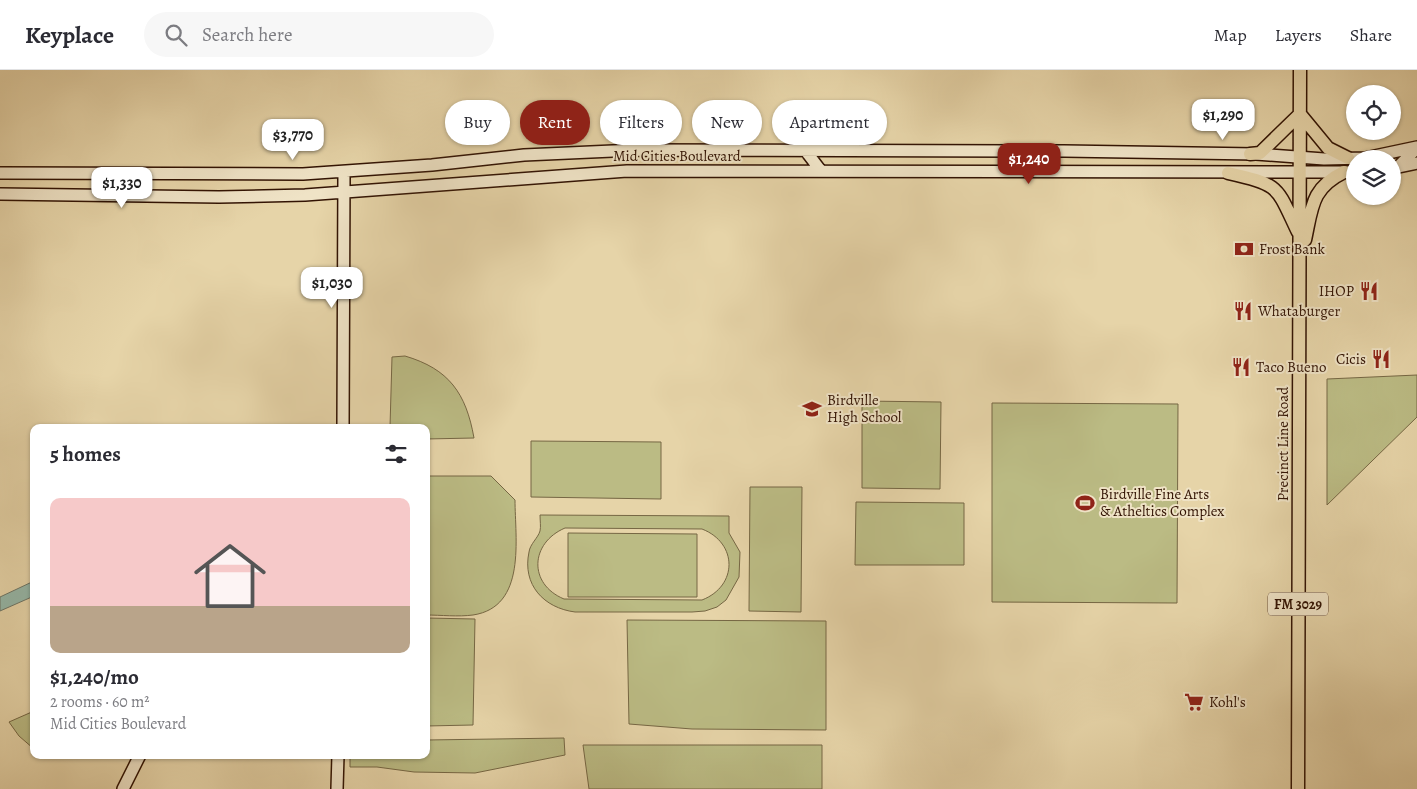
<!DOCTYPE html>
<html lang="en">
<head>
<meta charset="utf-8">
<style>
  body { margin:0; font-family:Alegreya,serif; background:#f7f7f7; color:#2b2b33; height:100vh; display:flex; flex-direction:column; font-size:19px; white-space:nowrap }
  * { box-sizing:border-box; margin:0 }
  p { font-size:16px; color:#7c7c81 }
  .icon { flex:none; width:28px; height:28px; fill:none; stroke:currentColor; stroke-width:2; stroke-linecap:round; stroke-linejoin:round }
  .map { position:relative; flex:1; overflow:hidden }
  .drawer { position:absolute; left:30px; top:354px; width:400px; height:335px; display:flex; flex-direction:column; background:#fff; border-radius:10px; box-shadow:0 1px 4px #0004 }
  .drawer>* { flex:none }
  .hud { position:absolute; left:445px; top:30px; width:475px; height:45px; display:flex; gap:10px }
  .fabs { position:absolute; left:1346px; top:15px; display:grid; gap:10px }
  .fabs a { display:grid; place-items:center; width:55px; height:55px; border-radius:50%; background:#fff; box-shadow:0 1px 4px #0004; font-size:25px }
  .price { position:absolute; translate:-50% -42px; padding:0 11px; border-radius:10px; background:#fff; color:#222; font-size:16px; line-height:32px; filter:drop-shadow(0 1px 2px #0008) }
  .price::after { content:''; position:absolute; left:50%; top:30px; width:15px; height:11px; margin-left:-8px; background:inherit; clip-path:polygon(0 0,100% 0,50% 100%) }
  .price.selected { background:#8f2418; color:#fff }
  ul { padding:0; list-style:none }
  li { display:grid; align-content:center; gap:10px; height:265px; padding:0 20px }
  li+li { border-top:1px solid #e1e1e2 }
  li span { display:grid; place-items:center; height:155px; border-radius:10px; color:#555 }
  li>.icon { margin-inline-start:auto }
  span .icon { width:90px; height:90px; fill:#fffc; stroke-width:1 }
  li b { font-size:21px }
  h2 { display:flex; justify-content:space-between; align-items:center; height:60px; padding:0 20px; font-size:21px }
  .chip { padding:0 18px; border-radius:22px; background:#fff; box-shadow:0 1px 4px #0004; font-size:18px; line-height:45px }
  .chip.selected { background:#8f2418; color:#fff }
  header { display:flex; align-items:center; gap:30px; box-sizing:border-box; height:70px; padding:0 25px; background:#fff; border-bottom:1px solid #e1e1e2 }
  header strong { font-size:24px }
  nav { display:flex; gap:28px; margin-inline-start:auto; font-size:18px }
  .search { width:350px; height:45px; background:#f7f7f7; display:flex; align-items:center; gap:12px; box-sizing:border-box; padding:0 18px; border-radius:28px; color:#7c7c81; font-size:19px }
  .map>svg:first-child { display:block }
  .green { fill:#bbbb84; stroke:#766744; fill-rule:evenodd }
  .water { fill:#96b8a9; stroke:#6e7667 }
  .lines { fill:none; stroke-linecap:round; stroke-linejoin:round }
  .secondary-casing { stroke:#321303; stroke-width:14 }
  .primary-casing { stroke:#321303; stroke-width:15 }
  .secondary { stroke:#efe3c6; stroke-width:11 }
  .primary { stroke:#e6d4a8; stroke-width:12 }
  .labels { text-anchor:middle; stroke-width:4; stroke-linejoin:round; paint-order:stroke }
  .shield { fill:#efe3c6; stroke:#6b513e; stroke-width:1 }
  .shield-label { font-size:14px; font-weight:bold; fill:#321303 }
  .street-label { font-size:15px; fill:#321303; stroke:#efe3c6 }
  .poi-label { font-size:15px; fill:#321303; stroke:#efe3c6; text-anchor:start }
</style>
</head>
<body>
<header>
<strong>Keyplace</strong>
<div class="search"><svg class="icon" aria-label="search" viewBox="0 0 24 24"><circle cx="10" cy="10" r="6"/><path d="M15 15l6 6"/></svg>Search here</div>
<nav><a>Map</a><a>Layers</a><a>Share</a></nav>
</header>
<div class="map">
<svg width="1417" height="719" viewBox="0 0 1417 719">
  <rect width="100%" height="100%" fill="#e6d4a8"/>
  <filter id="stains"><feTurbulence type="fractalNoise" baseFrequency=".004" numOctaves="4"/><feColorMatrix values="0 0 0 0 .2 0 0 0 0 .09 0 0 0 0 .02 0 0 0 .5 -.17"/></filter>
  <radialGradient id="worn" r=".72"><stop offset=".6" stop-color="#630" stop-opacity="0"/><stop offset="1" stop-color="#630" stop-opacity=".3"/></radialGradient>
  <path class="green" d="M405,286c44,13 61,37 69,82l-48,1v-11l-36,-1 2,-70z
    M1417,305v42l-90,88v-126z
    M862,331l79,1 -1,87 -78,-1z
    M992,333l186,1 -1,199 -185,-1z
    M531,371l130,1v57l-130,-2z
    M426,406h65l24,24c0,38 12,107 -42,115 -15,2 -32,0 -47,0z
    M750,417h52l-1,125 -52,-1z
    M856,432l108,1v62h-109z
    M540,445l189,1v17l11,19 -1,25 -13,23 -9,7 -12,4 -13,1h-117c-31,-4 -53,-27 -46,-60 1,-8 9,-14 11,-21 1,-4 0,-11 0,-16zM565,458l137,1c36,14 36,57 0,71l-138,-1c-36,-15 -34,-56 1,-71z
    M568,463l129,1v63h-129z
    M426,548l49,1 -2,106 -47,1z
    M627,550l199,1v109l-134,-1 -63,-5z
    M34,641v38l-15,-13 -10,-14z
    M564,668l1,17 -90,18 -61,-1 -37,-5h-27v-12h76v-15z
    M583,675h239v44h-233z"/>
  <path class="water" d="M34,511v15l-34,15v-14z"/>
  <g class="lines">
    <g class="secondary-casing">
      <path id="secondary" d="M805,80l16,21
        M1398,97l17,-17
        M1394,98l23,-5
        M0,103l303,1 129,-9 92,-10 111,-5 429,1 192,3 68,5 41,-1 52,-11
        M0,124l219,3 86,-2 322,-24 728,1
        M343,358l1,-256
        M123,719l17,-34
        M337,719l1,-34"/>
    </g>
    <g class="primary-casing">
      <path id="primary" d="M1250,84l10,-1 40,-39 28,34 20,10
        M1228,103c53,12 48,13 70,59
        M1305,170c7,-32 6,-52 39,-68
        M1298,719l2,-719"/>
    </g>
    <use href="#secondary" class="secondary"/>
    <use href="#primary" class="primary"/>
  </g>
  <defs>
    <g id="bank-bare" transform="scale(1.5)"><path d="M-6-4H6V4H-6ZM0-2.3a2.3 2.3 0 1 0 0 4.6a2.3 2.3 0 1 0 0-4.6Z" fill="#8f2418" stroke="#efe3c6" stroke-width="2.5" paint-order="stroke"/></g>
    <g id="restaurant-bare" transform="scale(1.5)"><path d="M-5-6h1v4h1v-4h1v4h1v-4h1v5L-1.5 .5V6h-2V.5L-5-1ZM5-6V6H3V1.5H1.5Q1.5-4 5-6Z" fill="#8f2418" stroke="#efe3c6" stroke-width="2.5" paint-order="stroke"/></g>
    <g id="school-bare" transform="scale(1.5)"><path d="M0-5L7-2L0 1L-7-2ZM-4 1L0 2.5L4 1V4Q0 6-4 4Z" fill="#8f2418" stroke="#efe3c6" stroke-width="2.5" paint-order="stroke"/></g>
    <g id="stadium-bare" transform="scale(1.5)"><path d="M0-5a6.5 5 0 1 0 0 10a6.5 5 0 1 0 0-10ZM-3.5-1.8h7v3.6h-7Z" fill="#8f2418" stroke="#efe3c6" stroke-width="2.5" paint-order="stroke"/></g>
    <g id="supermarket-bare" transform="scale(1.5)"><path d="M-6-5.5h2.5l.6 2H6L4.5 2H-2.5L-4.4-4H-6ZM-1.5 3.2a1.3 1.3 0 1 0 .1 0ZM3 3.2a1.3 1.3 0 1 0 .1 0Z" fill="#8f2418" stroke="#efe3c6" stroke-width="2.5" paint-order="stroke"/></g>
  </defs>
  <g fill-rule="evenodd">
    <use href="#bank-bare" x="1244" y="179"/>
    <use href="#restaurant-bare" x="1369" y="221"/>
    <use href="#restaurant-bare" x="1243" y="241"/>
    <use href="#restaurant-bare" x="1381" y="289"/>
    <use href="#restaurant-bare" x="1241" y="297"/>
    <use href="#school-bare" x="812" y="339"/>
    <use href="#stadium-bare" x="1085" y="433"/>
    <use href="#supermarket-bare" x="1194" y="632"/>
  </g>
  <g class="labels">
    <rect class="shield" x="1268" y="522.5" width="60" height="23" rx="4"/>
    <g class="shield-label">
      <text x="1298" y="539">FM 3029</text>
    </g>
    <g class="street-label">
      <text x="677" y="91">Mid Cities Boulevard</text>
      <text transform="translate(1283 374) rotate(-90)" y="5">Precinct Line Road</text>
    </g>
    <g class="poi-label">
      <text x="1259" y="184">Frost Bank</text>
      <text x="1354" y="226" text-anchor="end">IHOP</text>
      <text x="1258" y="246">Whataburger</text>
      <text x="1366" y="294" text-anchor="end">Cicis</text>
      <text x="1256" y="302">Taco Bueno</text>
      <text x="827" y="335">Birdville<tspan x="827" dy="17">High School</tspan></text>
      <text x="1100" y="429">Birdville Fine Arts<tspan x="1100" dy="17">&amp; Atheltics Complex</tspan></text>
      <text x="1209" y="637">Kohl's</text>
    </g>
  </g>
  <rect width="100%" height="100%" filter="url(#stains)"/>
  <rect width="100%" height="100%" fill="url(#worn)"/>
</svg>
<div class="fabs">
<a><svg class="icon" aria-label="locate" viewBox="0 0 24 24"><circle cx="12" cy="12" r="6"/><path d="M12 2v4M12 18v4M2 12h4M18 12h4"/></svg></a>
<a><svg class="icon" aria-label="layers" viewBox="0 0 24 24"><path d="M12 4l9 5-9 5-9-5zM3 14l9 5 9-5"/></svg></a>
</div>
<b class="price" style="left:1223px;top:71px">$1,290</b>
<b class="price" style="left:293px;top:91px">$3,770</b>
<b class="price selected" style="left:1029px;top:115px">$1,240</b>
<b class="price" style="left:122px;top:139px">$1,330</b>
<b class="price" style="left:332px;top:239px">$1,030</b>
<div class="hud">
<a class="chip">Buy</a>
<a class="chip selected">Rent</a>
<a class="chip">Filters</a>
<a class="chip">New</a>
<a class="chip">Apartment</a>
</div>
<section class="drawer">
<h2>5 homes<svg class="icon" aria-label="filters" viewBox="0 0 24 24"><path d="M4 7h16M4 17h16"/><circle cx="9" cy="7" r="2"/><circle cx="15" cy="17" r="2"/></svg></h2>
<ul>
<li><span style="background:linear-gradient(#f6c9c9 70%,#b9a48a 0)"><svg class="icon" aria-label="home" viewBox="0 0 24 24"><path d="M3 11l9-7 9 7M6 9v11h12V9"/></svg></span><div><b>$1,240/mo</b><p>2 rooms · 60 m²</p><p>Mid Cities Boulevard</p></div></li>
</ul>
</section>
</div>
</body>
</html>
